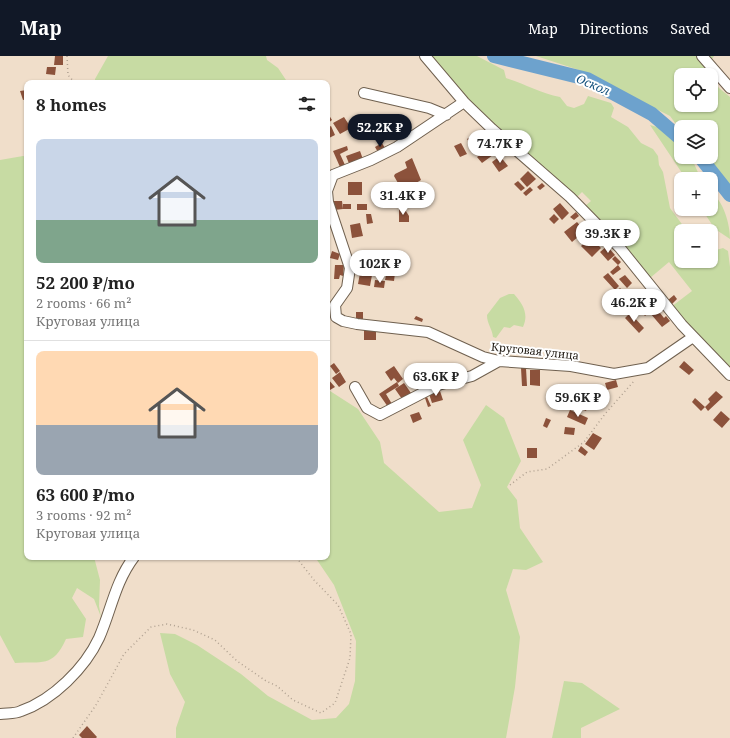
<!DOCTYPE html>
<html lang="en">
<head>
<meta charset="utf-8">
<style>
  body { margin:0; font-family:"Noto Serif",serif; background:#f6f6f6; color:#222; height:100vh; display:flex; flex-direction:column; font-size:15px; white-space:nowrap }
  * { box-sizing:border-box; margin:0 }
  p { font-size:13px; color:#767676 }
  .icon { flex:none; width:22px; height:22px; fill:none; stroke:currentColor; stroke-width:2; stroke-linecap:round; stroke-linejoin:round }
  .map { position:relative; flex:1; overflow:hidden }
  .details { position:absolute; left:24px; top:24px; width:306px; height:480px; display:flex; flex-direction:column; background:#fff; border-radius:8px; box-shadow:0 1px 3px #0004 }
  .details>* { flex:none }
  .buttons { position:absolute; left:674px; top:12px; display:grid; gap:8px }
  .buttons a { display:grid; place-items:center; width:44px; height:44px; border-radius:8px; background:#fff; box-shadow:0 1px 3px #0004; font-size:20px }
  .price { position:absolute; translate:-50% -34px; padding:0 9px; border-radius:14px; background:#fff; color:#222; font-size:13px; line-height:26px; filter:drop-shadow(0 1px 2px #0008) }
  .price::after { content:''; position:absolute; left:50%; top:24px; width:12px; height:9px; margin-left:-6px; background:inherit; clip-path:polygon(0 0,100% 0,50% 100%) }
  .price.selected { background:#111827; color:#fff }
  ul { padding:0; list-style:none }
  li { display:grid; align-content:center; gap:8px; height:212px; padding:0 12px }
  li+li { border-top:1px solid #e0e0e0 }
  li span { display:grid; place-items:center; height:124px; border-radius:8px; color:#555 }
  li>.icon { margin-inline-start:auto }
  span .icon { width:72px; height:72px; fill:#fffc; stroke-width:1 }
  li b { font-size:17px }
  h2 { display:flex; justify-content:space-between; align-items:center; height:48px; padding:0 12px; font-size:17px }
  header { display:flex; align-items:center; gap:24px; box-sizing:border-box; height:56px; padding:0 20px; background:#111827; color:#fff }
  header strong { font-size:19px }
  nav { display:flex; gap:22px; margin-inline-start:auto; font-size:14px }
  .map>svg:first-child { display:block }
  .green { fill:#c7dba3 }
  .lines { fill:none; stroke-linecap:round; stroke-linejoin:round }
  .river { stroke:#6da2cd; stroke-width:14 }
  .building { fill:#8c523b }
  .minor-casing { stroke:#6f604f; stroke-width:12 }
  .path { stroke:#b0a191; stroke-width:1.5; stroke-dasharray:1 3; stroke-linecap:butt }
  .minor { stroke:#fff; stroke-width:10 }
  .labels { text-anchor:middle; stroke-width:4; stroke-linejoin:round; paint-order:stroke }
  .street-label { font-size:11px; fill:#1f1912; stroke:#fff }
  .water-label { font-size:12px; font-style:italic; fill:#18547f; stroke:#fff }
</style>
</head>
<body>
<header>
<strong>Map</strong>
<nav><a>Map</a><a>Directions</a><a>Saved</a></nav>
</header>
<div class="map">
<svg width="730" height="682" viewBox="0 0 730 682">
  <rect width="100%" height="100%" fill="#f0deca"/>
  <path class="green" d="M108,0h158l1,4 11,8 10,15h-193v-4z
    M431,0h46l27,14 2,8c19,6 35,15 54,19l7,9 7,2 10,-4 4,-8 23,7 3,5 -3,9 17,10 13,16 12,6 5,7 1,9 4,7 7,36 17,23h-6v30h30v-11l2,1 10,-3 5,3 2,16v104l-59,-64 21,-16 -23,-29 -19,16 -47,-56 -18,-16 6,-5 -9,-9 -6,6 -106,-96z
    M536,0h178l-9,13 4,6h-28v30h30v-28l8,11 11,9v98l-30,-38h11v-30h-30v4l-11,-15 -91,-46z
    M650,69l14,4 17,18v10h10l10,22h-15z
    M23,100l4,1v400h67l6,23 -1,26 2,11 -7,-18 -17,-11 -5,10 14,21 -3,18 -17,2c-13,29 -24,22 -51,24l-15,-28v-475z
    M711,136c13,10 19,32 19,47l-15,-10 -12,-18 -7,-2h15z
    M509,238h5c9,10 15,20 9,33l-9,-2 -4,3 -6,-1 -8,11 -3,-1c-1,-9 -6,-13 -6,-22l13,-17z
    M327,335h3l28,18 22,33 4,21 55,49 33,-4 9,-23 -18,-45 23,-35 18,13 17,43 -14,26 10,13 3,28 23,34 -17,8 -13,-1 -7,21 14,47 -5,50 -9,51h-330v-10l9,-26 -15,-28 -10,-41 15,1 22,11 44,29 27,22 44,24 24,-2 13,-14 6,-23 1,-40 -22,-56 -19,-28h12z
    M564,625l18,2 38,26 -39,19v10h-29z"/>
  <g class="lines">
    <path class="river" d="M494,0l93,23 65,35 29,25
      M700,101l30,38"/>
  </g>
  <path class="building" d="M55,0h8v9h-9z
    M47,11h9l-1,8 -9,-1z
    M27,34v9l-4,1 -3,-9z
    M327,56l5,8 -5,4z
    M344,61l7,11 -11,6 -7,-11z
    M331,70l4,9 -6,3 -2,-10z
    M480,75l6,10 -12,8 -7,-10z
    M382,87l4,7 -7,4 -4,-7z
    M461,87l6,11 -7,3 -6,-11z
    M347,90l1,4 -8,4 5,11 -5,2 -7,-16z
    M488,93l5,6 -11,8 -5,-6z
    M360,95l4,11 -14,4 -4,-10z
    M500,100l8,10 -9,6 -7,-10z
    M412,102l9,22 -5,3 1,2 -14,7 -9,-16 1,-2 12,-6 -2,-6z
    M528,115l8,8 -9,8 -7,-8z
    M518,125l7,7 -4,3 -7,-7z
    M348,126h14v13h-14z
    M542,127l3,3 -5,4 -3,-3z
    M530,131l3,3 -7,6 -3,-3z
    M419,140l4,1v4l-3,2 -3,-1 -1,-4z
    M334,145h8l1,8 -9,1z
    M560,147l9,10 -7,7 -9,-11z
    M343,148h8v5h-8z
    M357,148h10v6h-10z
    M399,152h5l5,8v6h-10z
    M576,156l3,4 -5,4 -4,-3z
    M366,158h5l2,9 -6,1z
    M554,158l5,5 -5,5 -5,-5z
    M577,166l8,9 -13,11 -8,-10z
    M360,167l3,13 -11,2 -2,-13z
    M588,183l7,6 2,-1 4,4 -9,9 -11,-11z
    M607,190l8,9 -7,6 -8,-9z
    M332,195l8,3 -2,6 -8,-2z
    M354,197h12v12h-12z
    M615,200l6,6 -3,3 -6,-6z
    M335,209h9l-1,11 -3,-1 -1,4h-5z
    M618,209l3,4 -8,6 -3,-3z
    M387,215l8,2 -1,8 -9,-1z
    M360,217l12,2 -2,11 -12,-2z
    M608,217l11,13 -4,4 -12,-13z
    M625,219l7,8 -5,5 -8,-9z
    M375,224l10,1 -1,7 -10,-1z
    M620,232l5,5 -4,3 -4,-5z
    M674,239l3,4 -5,5 -4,-4z
    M646,242l9,10 -10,8 -9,-10z
    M656,252l8,10 2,-2 4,5 -8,6 -12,-14z
    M356,256h7v7h-7z
    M630,257l14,15 -5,5 -14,-15z
    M416,260l7,3 -1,3 -8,-3z
    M364,273l12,1v10h-12z
    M684,305l10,9 -5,5 -10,-8z
    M334,307l6,8 -4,3 -6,-8z
    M394,310l9,13 -5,4 -4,-5 -3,3 -6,-9z
    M521,312h5l1,18h-5z
    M530,314h10v16l-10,-1z
    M340,316l6,10 -7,5 -7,-9z
    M327,322l8,9 -5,3 -3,-4z
    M616,324l2,7 -11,3 -2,-7z
    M397,326l2,4 -13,8 6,10 -4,3 -9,-13z
    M404,327l7,10 -9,6 -7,-10z
    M440,335l3,9 -11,3 -3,-9z
    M716,335l7,6 -15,14 -3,-4 5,-5 -2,-3z
    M581,338l10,4 -5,13 -10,-4z
    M427,341l4,9 -3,1 -3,-9z
    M695,342l10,9 -4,4 -9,-9z
    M570,354l18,8 -3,7 -18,-8z
    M721,355l9,8 -8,9 -9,-8z
    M419,356l3,7 -9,4 -3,-8z
    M546,362l5,2 -4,8 -4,-2z
    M565,371l10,1 -1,7 -10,-1z
    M593,377l9,5 -8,12 -9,-6z
    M581,390l7,6 -3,4 -7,-5z
    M527,392h10v10h-10z
    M87,670l10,11 -1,1h-14l-3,-3z"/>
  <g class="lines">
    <g class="minor-casing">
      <path id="minor" d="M425,0l39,46 28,27 78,68 50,51 62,77 48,50
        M702,0l28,32
        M364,37l65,15 17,7
        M464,46l-67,45 -26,13 -38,15 -6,16 1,11 22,66 -3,20 -12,17 1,12 7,4 14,3 71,8 55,25 16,4 72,5 43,8 34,-6 45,-31
        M355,331l12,21 13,7 58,-30 34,-9 27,-15
        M0,658c7,-1 15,0 21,-3 32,-11 64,-43 78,-73 12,-27 16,-56 35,-81"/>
    </g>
    <path class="path" d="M67,0l1,19 7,8
      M510,429l17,-13 20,-3 37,-27 21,-28 30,-34
      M73,682l23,-33 28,-51 27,-27 16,-3 26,6 22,10 22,21 29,20 11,5 16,14 28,13 14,-10 15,-45 1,-24 -13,-29 -24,-25 -18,-23"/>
    <use href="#minor" class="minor"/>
  </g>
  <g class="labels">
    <g class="street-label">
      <text transform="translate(535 295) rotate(6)" y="4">Круговая улица</text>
    </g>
    <g class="water-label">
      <text transform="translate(593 29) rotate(23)" y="4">Оскол</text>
    </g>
  </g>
</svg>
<div class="buttons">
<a><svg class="icon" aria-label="locate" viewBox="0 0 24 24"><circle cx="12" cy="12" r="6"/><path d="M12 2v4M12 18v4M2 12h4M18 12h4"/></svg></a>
<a><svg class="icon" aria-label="layers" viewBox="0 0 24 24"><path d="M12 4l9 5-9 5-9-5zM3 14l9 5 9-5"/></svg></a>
<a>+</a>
<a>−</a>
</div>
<b class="price selected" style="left:380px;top:92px">52.2K ₽</b>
<b class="price" style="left:500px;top:108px">74.7K ₽</b>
<b class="price" style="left:403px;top:160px">31.4K ₽</b>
<b class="price" style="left:608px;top:198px">39.3K ₽</b>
<b class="price" style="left:380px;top:228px">102K ₽</b>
<b class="price" style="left:634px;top:267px">46.2K ₽</b>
<b class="price" style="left:436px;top:341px">63.6K ₽</b>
<b class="price" style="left:578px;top:362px">59.6K ₽</b>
<section class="details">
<h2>8 homes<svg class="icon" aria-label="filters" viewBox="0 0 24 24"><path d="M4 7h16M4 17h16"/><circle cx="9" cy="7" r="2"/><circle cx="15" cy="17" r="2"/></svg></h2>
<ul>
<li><span style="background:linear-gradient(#c9d6e8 65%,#7fa58c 0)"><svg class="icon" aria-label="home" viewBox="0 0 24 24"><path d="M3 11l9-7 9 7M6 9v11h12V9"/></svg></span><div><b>52 200 ₽/mo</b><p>2 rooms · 66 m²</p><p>Круговая улица</p></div></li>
<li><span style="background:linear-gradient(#ffd9b3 60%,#9aa5b1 0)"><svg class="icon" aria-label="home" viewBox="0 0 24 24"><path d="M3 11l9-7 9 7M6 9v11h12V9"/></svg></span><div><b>63 600 ₽/mo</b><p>3 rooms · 92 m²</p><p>Круговая улица</p></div></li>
</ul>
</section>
</div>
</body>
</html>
